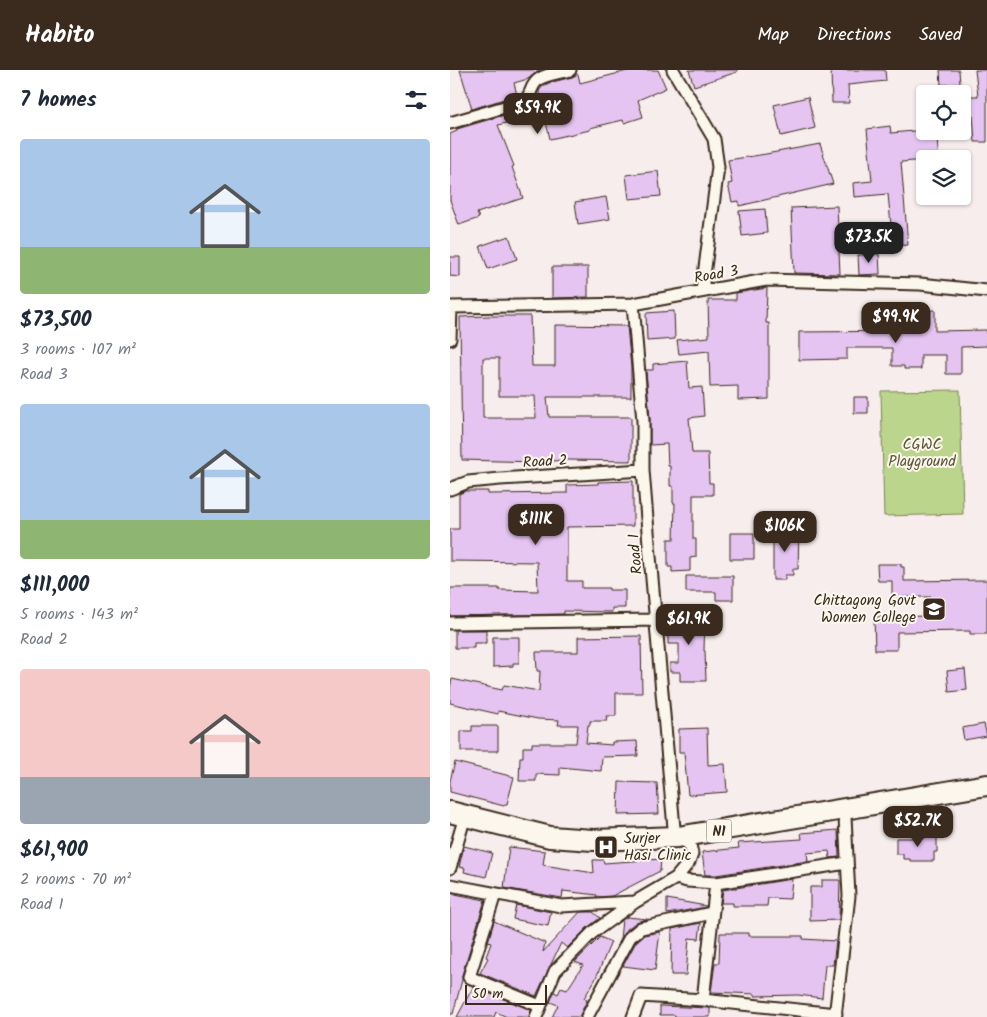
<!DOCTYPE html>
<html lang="en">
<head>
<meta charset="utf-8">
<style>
  body { margin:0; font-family:Kalam,sans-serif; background:#f6f6f7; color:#1f2937; height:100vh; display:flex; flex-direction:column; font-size:19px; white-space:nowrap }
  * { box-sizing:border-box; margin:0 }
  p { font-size:16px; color:#747a83 }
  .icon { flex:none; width:28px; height:28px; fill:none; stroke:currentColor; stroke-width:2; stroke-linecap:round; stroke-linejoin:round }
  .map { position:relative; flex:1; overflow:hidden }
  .details { display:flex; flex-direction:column; background:#fff; width:450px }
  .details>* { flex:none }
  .controls { position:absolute; left:466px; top:15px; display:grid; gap:10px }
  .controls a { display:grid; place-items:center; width:55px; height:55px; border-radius:5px; background:#fff; box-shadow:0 1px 4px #0004; font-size:25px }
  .scale { position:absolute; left:15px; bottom:12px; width:82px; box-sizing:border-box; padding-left:5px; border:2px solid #3b2a1e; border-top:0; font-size:14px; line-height:18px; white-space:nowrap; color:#3b2a1e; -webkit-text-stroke:4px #fbf7ec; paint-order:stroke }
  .price { position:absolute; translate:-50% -42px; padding:0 11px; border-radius:10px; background:#3b2a1e; color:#fff; font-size:16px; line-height:32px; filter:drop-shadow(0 1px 2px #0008) }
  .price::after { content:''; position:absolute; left:50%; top:30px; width:15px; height:11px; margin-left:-8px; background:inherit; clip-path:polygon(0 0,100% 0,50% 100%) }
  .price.current { background:#222; color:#fff }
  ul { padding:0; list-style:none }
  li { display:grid; align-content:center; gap:10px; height:265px; padding:0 20px }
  li span { display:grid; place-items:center; height:155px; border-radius:5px; color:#555 }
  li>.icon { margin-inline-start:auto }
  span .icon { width:90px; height:90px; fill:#fffc; stroke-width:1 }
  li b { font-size:21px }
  h2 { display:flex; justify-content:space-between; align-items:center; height:60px; padding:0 20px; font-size:21px }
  header { display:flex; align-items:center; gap:30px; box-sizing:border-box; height:70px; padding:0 25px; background:#3b2a1e; color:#fff }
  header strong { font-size:24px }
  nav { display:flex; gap:28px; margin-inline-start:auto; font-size:18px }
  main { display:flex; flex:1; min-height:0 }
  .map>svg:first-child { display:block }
  .green { fill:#bcd58c; stroke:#7c8055 }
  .building { fill:#e5c4f1; stroke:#3b2a1e; fill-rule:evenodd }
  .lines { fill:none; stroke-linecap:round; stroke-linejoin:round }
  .street-casing { stroke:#3b2a1e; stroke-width:15 }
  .highway-casing { stroke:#3b2a1e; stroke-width:24 }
  .street { stroke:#fbf7ec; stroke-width:11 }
  .highway { stroke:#fbf7ec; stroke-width:20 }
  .labels { text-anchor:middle; stroke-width:4; stroke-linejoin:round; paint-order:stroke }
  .shield { fill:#fbf7ec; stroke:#75685c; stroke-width:1 }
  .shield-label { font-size:14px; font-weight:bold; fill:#3b2a1e }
  .street-label { font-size:15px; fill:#3b2a1e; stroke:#fbf7ec }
  .park-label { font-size:15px; fill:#5b553a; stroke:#fbf7ec }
  .poi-label { font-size:15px; fill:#3b2a1e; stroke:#fbf7ec; text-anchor:end }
</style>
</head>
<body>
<header>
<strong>Habito</strong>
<nav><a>Map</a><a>Directions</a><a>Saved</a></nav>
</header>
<main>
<section class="details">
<h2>7 homes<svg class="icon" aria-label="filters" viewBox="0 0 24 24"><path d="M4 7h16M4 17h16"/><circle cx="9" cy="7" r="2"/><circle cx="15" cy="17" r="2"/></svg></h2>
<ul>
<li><span style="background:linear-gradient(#a9c7e8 70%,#8fb573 0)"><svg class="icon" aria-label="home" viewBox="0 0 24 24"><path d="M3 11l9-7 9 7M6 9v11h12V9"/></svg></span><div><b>$73,500</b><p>3 rooms · 107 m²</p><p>Road 3</p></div></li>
<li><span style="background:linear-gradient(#a9c7e8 75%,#8fb573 0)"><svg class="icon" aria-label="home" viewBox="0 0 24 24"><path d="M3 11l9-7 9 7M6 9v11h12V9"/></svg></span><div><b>$111,000</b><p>5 rooms · 143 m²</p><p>Road 2</p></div></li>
<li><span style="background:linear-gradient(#f6c9c9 70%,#9aa5b1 0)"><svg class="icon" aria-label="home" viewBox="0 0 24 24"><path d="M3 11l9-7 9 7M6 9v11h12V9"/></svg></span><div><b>$61,900</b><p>2 rooms · 70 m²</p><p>Road 1</p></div></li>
</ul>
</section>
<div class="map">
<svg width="537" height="947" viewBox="0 0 537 947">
  <rect width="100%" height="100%" fill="#f7eded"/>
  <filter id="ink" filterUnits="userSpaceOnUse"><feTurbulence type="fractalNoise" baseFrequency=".02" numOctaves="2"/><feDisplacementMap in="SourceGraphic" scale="10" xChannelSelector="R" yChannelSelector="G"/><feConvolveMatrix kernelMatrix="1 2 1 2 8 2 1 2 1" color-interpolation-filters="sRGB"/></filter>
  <g filter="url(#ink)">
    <path class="green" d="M510,320l3,124 -79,2 -3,-125z"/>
    <path class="building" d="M10,0h80l-12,9 -14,4 3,12 -45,14z
      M181,0h27l8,18 -28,12 5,17 -19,6 -1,-3 -33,8v2l-40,9 -6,-25 -46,11 16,41 -2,1 11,31 -46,15 2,5 -20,7 -9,-25v-66l7,-3v-2l71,-21 6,-6 6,-1 -1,-10 4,-5 6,-3 23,-6 6,-3 2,9z
      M239,0h48v2l-43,14z
      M381,0h54l1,11 -38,4 1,18h-17z
      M490,0h19l1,14 -19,1z
      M525,0h12v72h-12l-2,-26h-11v-20h16z
      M358,27l7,31 -34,8 -7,-31z
      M440,56l1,7 34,-3v1h11l3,28 -38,3 7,83 -15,1 -5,-52 -34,3 -1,-14 19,-2 -5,-52z
      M370,74l13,40 -94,22v-5l-7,1 -4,-18 4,-1 -4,-23 38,-6z
      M208,101l3,25 -32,3 -3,-24z
      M156,127l4,22 -32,5 -3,-22z
      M387,136l3,68 -46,-1 -3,-65z
      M315,139l2,24 -25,3 -3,-25z
      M59,166l8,23 -29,10 -8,-23z
      M429,184l1,20 -21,1 -1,-20z
      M0,187h10v20l-10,-1z
      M102,197h36v30l-36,1z
      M317,218l-1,35h3v76l-31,1v-14l-28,1 -1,-36 -30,3 -2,-14 32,-3 -1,-37h28v-7z
      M485,240v21l52,-1v16l-26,1v27h-15v-19h-25v14h-17v-3h-12v-18h-45v11l-48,1v-28l120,-1 -1,-20z
      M224,241l1,28 -28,2 -1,-28z
      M38,246h42l2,50h23v-41l72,1 4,42v29h-84l2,20h82v44l-64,-1 -29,2 -76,-2 -2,-143zM33,288h16v38h36l1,22h-53z
      M237,291l2,27 13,-1 2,29 -15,2 3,35h16l1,30h4v12h-20v44h3v18l-6,1v13l-18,1v-5h-4v-28h6l1,-36h-2v-17h-3v-20h-2l-1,-22 -17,1v-25l-4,-50h7v-6z
      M404,327h14v16h-14z
      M183,411v45l-66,1v54h15v7h27v2h16v18h-13v4l-48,-1v3l-114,2v-28h49v2l39,1 -1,-29 -87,-1v-32h9v-35l7,-3h22v3l79,-1v-8l31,-1v-2z
      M323,460h26l-1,39h-5v6h-8v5h-12z
      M280,463h24v26h-24z
      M427,494h24v3h3v14l83,-1v54h-17v-3l-73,1v18h-22l-1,-33 57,-1v-19h-29v3h-10v-19h-14z
      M236,506h47v24h-17v-8h-30z
      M218,544h37l-1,37h1l1,30h-26v-9h-10v-9h9v-19h-11z
      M5,560h31v13h-12v5h-19z
      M191,566l1,57h-26v23h-10l1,5h-17v4h-2l-2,18 26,2v-3l25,-1 1,15 -36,1 -1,14 -41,-4v8l-24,-1v7h-17l1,-24h3v-10h9v-4h44l2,-18h-20l1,-5 -21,-1 -40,-8v3l-48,-11v-15l2,-9 50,11 2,-5 35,6 1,-20h-3l-1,-19h42v-15z
      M43,567h26v26h-6v3l-20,1z
      M515,599l2,21 -18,2 -2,-21z
      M534,654l3,12 -23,4 -2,-12z
      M22,656h26v25h-37v-20h11z
      M257,658l1,37 17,-1 2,28 -39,3 -4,-43h-5v-23z
      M5,692l59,15 -7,27h-2l-1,2 -54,-14v-11z
      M169,712l38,1 2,31 -41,1z
      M388,760l1,27 -9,1 -1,-7 -22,2 1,8 -92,14h-11l-3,-23 37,-4 -1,-5 64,-4 -1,-6z
      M475,763h9v4h3v15h-3v9h-24v-2h-7v-5h-7v-16h29z
      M14,776l28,7 -6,24 -22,-5 1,-4 -6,-1z
      M59,777l36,4 -2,14 51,8 -1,-13h10l1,3 57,-4 -1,12 -48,25 -16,1 1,-2 -34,-4 -1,7 -58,-10z
      M342,809l-2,20 -22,-1 -1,8h-34v-3h-12l2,-13z
      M372,810h18l-1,40 -29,1v-34h12z
      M0,823l35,7 -23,75v5l-9,34h-3z
      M217,829l39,7v1l-39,7z
      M66,835l35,7 -3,14 -35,-7z
      M130,842h13l7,6 -13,10 -20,20 -6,-5 -25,53 -56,-23 8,-15 -2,-1 5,-14 -3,-1 6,-21 51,22 -2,9z
      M177,847l20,2 -11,3 -11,9 -5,8 2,-19z
      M251,853l-2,16 -10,-1 -3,37h-15l1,-46z
      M210,862l-5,38 -32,-4 13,-24 8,-7z
      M270,863h29v3h54v3l33,2 -3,24h-8l-3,33 -24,-3 -43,1v-2l-44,-2 4,-29h4z
      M150,867l11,5 -16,38 -11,18 3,2 -8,17h-27l6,-12 -8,-3 4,-10 4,2 3,-6 6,2 16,-25 -8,-3z
      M23,917l58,23 -2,7h-22l-11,-5 -2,5h-37z
      M210,936l50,2v9h-35v-2h-15z"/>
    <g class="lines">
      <g class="street-casing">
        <path id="street" d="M223,0l41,69 4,28 -16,124
          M0,53l75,-22c6,-6 5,-12 10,-18 6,-9 25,-10 35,-13
          M0,237l183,-3 133,-24 154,4 67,7
          M0,269l1,-32
          M0,419l18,-7 32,-3 143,-9
          M0,553l205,-3
          M0,798l15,-52
          M226,808l11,3 29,2
          M0,815l111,21 73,-4
          M45,824l-26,83 71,29
          M253,930l13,-117 131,-20
          M86,947l19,-46 37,-38 43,-31 41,-24 13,-16 3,-8 -2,-9 -12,-8 -4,-9 -24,-272 -7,-86v-49l-10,-117
          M137,947l43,-80 11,-9 71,-15
          M183,947l8,-21 62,4 133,14
          M385,947l14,-121 -4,-79"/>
      </g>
      <g class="highway-casing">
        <path id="highway" d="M0,742l100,25 43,3 85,-3 309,-52"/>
      </g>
      <use href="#street" class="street"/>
      <use href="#highway" class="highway"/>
    </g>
  </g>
  <defs>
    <g id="university-square" transform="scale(1.25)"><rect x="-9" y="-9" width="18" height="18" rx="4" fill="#3b2a1e" stroke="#fbf7ec"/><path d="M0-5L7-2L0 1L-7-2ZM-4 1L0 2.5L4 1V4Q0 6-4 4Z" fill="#fff"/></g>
    <g id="hospital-square" transform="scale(1.25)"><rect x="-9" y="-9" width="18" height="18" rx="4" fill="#3b2a1e" stroke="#fbf7ec"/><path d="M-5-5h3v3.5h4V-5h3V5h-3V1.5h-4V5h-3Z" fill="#fff"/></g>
  </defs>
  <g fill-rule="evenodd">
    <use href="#university-square" x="484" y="539"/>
    <use href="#hospital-square" x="156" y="777"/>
  </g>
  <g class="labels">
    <rect class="shield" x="256.5" y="749.5" width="25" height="23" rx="4"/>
    <g class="shield-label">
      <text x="269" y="766">N1</text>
    </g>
    <g class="street-label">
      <text transform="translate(266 204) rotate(-10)" y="5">Road 3</text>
      <text transform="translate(95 391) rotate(-3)" y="5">Road 2</text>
      <text transform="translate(185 484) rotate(-95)" y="5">Road 1</text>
    </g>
    <g class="park-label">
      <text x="472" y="379">CGWC<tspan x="472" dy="17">Playground</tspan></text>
    </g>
    <g class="poi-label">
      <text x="466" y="535">Chittagong Govt<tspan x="466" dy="17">Women College</tspan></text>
      <text x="174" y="773" text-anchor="start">Surjer<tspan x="174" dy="17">Hasi Clinic</tspan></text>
    </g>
  </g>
</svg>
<div class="controls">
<a><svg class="icon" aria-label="locate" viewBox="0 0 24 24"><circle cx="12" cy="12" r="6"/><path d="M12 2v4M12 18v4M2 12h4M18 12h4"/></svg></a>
<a><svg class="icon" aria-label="layers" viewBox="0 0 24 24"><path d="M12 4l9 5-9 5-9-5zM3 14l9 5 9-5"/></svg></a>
</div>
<div class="scale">50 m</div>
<b class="price" style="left:88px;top:65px">$59.9K</b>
<b class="price current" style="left:419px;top:194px">$73.5K</b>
<b class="price" style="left:446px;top:274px">$99.9K</b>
<b class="price" style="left:86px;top:476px">$111K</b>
<b class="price" style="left:335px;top:483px">$106K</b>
<b class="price" style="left:239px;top:576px">$61.9K</b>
<b class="price" style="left:468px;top:778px">$52.7K</b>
</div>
</main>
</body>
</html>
